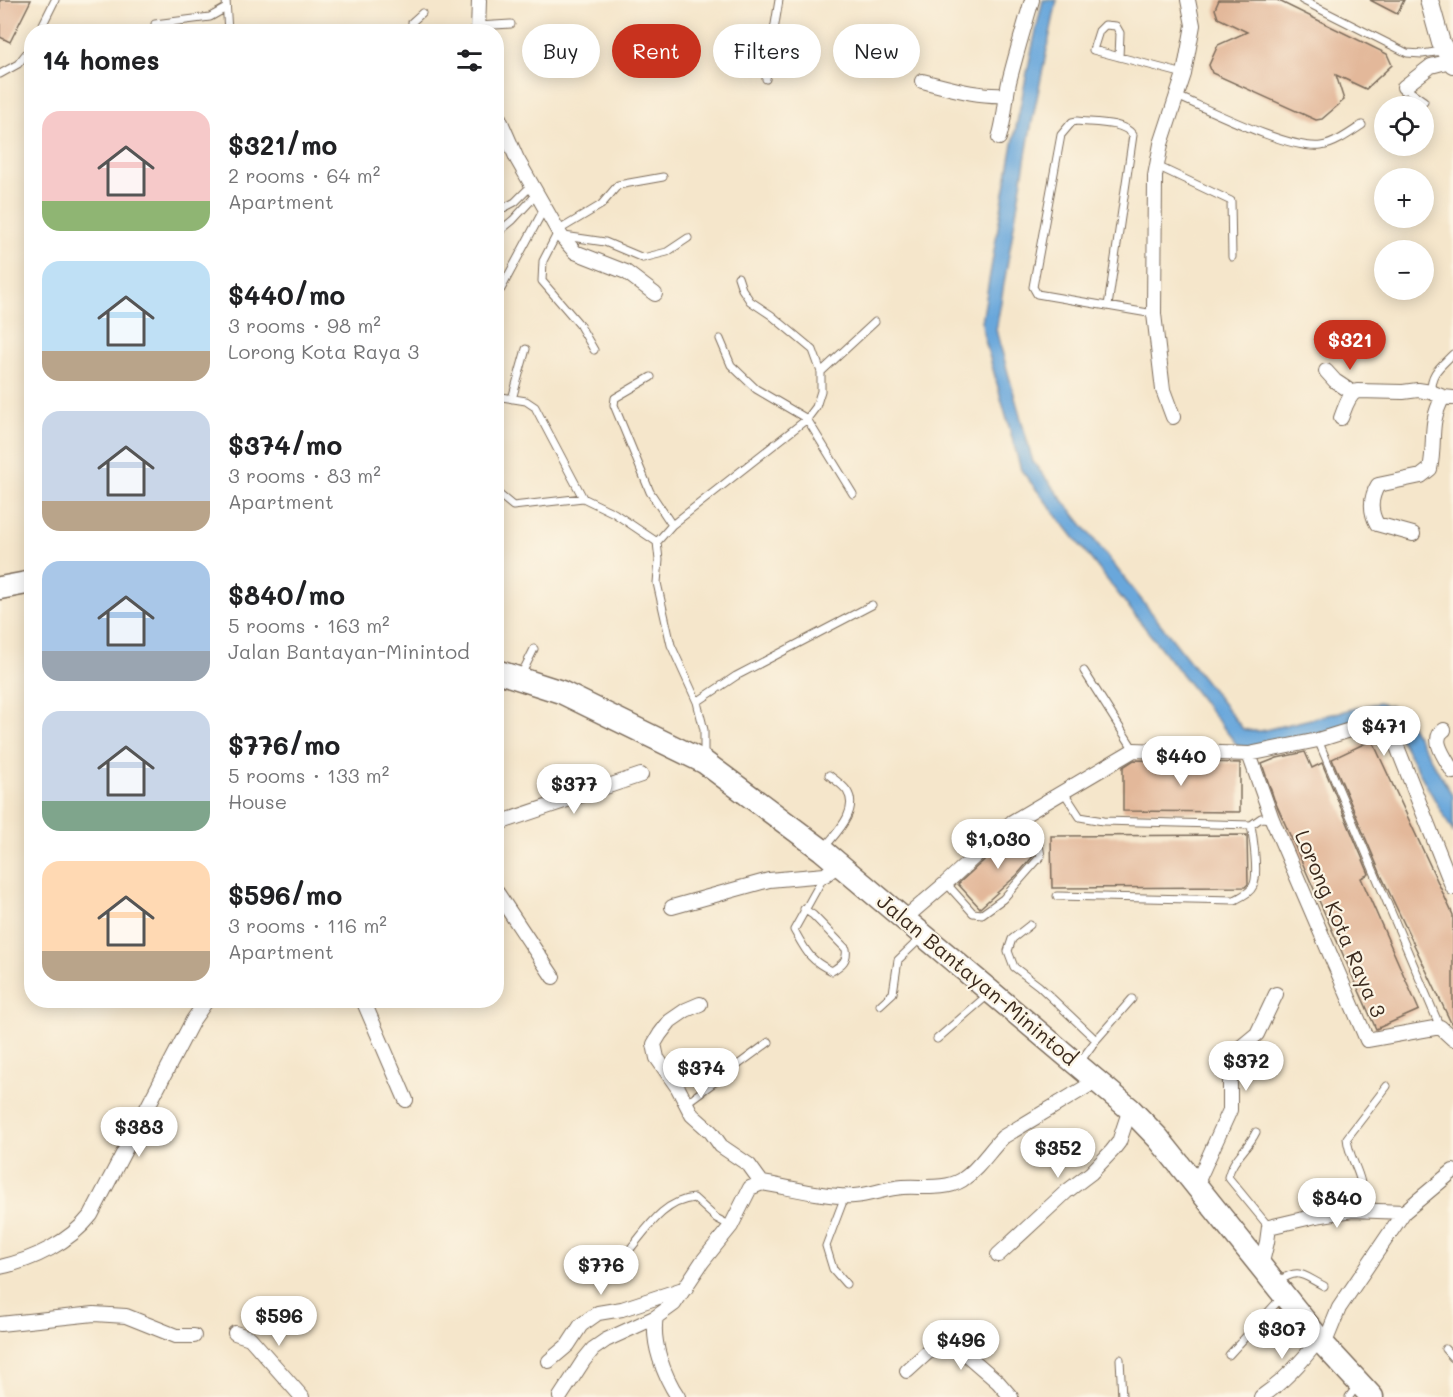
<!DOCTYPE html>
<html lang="en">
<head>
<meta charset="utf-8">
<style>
  body { margin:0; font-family:Mali,sans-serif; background:#f2f2f2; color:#202124; height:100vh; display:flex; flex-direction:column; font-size:22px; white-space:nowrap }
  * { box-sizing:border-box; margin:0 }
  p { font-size:20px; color:#757577 }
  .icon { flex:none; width:33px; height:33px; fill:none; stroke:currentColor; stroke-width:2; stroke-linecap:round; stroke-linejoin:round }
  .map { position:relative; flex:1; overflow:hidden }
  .side { position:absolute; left:24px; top:24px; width:480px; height:984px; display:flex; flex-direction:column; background:#fff; border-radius:24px; box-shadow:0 3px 15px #0003 }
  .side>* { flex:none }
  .banner { position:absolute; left:522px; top:24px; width:570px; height:54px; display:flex; gap:12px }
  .buttons { position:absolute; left:1374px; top:96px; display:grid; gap:12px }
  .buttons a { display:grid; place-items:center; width:60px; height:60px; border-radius:50%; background:#fff; box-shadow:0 3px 15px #0003; font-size:30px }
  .price { position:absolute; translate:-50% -51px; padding:0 14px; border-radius:21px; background:#fff; color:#222; font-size:20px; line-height:39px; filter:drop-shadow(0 2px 3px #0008) }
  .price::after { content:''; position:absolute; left:50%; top:36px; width:18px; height:14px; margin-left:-9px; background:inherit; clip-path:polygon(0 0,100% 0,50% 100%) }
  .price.selected { background:#c8321e; color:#fff }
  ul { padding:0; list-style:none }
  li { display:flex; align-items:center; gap:18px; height:150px; padding:0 18px }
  li span { display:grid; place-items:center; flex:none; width:168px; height:120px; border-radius:18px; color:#555 }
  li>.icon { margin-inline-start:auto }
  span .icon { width:72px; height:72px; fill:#fffc; stroke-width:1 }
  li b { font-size:26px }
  h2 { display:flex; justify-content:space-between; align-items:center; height:72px; padding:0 18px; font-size:26px }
  .tag { padding:0 21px; border-radius:27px; background:#fff; box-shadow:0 3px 15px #0003; font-size:21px; line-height:54px }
  .tag.selected { background:#c8321e; color:#fff }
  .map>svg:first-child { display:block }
  .water { fill:#69a7db; stroke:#52687c; stroke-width:1.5 }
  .building { fill:#e3b89a }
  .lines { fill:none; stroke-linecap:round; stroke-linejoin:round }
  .service-casing { stroke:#7c6c5b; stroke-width:9 }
  .minor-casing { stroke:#7c6c5b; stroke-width:16 }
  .tertiary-casing { stroke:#7c6c5b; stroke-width:20 }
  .primary-casing { stroke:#7c6c5b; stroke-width:25 }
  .service { stroke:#fff; stroke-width:7 }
  .minor { stroke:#fff; stroke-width:14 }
  .tertiary { stroke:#fff; stroke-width:18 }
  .primary { stroke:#fff; stroke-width:22 }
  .labels { text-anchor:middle; stroke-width:4.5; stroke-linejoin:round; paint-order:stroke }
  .street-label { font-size:21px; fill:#3b2a1e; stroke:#fcf5e5 }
</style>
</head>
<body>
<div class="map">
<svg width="1453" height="1397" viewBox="0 0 1453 1397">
  <rect width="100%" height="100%" fill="#fcf5e5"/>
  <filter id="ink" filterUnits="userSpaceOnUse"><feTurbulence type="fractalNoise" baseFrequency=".0167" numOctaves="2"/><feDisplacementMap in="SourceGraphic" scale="12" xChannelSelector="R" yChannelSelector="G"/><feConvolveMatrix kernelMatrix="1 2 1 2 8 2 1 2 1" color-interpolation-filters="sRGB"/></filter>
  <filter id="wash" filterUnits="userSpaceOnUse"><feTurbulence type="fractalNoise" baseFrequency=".008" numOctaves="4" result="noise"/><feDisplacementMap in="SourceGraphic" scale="24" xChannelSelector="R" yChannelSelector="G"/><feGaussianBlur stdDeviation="1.35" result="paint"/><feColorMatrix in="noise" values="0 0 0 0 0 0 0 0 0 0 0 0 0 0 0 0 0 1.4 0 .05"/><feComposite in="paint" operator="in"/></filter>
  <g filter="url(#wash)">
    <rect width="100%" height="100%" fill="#f5e6cb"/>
    <path class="water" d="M1043,0h14l-27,132 -34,198 37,132 210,267 10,2h8l112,-27 6,-1 12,3 14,10 48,80v36l-60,-106 -5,-6 -6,-1 -124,29 -17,-1 -4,-2 -216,-275 -38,-137 -1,-11c18,-108 36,-215 61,-322z"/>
    <g id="blocks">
      <path class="building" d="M0,0h31l-21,42 -10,-5z
        M1219,0h58l110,54 5,11 -26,24 -30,-14 8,25 -22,19 -6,1 -104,-47 -3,-8 9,-20 29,-13 -29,-14 -3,-9z
        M1370,0h34l-7,14z
        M1372,740l81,175v112l-71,-150 -50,-118z
        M1305,752l7,16 10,-5 47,111 -8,4 58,132 -43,19 -102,-230 -12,-35 15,-6z
        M1134,760l106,3v49l-117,-1v-44z
        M1015,832l19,16 1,6 -18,21 -37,33 -22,-24z
        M1247,835l1,49 -3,3 -193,1 -1,-52z"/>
    </g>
  </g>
  <g filter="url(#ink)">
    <use href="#blocks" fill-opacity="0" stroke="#7c6c5b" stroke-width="1.5"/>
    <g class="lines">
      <g class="service-casing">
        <path id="service" d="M226,0l2,32
          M1302,0l105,53 15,1 20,-3
          M155,24l55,-7 16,-9
          M478,26l33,-2
          M39,32l16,-32
          M412,32v-10l10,-9
          M1119,57l1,-24 -4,-7 -11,-1 -6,6 -6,19 91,24
          M0,74l18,-10 14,-18
          M766,79l13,-79
          M1404,87l20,14
          M1177,96c33,14 111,54 144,50 14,-2 29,-13 41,-21
          M1157,166l74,35 1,56
          M496,212l19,-10 17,-17
          M496,234l17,-14 24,-26
          M564,236l41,6 38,16 24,-6 21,-14
          M496,292l5,-3 44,-82
          M1108,306l25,-171c-10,-14 -40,-12 -56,-14l-5,1 -11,13 -28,152 4,7 117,20
          M720,339l11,26 25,24 51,30 46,75
          M594,350l-15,-26 -37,-43 1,-20 16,-31 42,-25 17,-20 45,-8
          M821,372l54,-50
          M651,377l-36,21 -1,7 36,87 22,33
          M1431,392c-1,-19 9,-25 22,-38
          M496,396l30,5 9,6 48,91
          M512,399l14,-50
          M496,492l17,14 70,-8 31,15 43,29
          M1084,671l50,79
          M521,675l13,-26
          M697,702l39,-26 136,-71
          M1318,740l122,287
          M704,757v-27l-7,-28 -26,-57 -14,-62 2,-23 -2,-18 15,-17 135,-106 9,-12 5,-16v-19l-8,-22 -42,-35 -21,-14 -8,-12 -4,-12
          M1063,791l17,26 23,4 148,4 10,-7 11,1
          M824,848c11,-14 36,-37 23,-57 -4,-6 -12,-11 -18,-16
          M946,883l27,30 9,1 21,-15 38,-43 -2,-11 -27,-23
          M1057,896l178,4c7,-4 15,-7 18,-14 6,-10 0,-49 -2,-61
          M804,909l9,6 33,34c2,12 -5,16 -14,22 -23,-11 -26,-20 -38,-41l30,-54
          M1030,925l-18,14 -4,12 6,16 25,19 57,54
          M880,1005l13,-12 5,-33 24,-23
          M937,1039l52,-45
          M1079,1063l17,-23 36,-41
          M686,1103l83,-61
          M1256,1132c-8,17 -24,27 -28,45l41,50
          M845,1196l-19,50 7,23 13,15
          M1354,1208l6,-5c7,-27 -11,-40 -13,-65l40,-52
          M626,1254c20,-23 36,-53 68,-56l22,20 15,8
          M1277,1282c23,-15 25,-7 47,4
          M1445,1349l8,9
          M1229,1355l53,-58
          M1120,1359l2,38
          M1349,1397l8,-11"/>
      </g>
      <g class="minor-casing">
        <path id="minor" d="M478,32l1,-32
          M922,81c28,7 56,16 85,14
          M1404,87l27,-21 19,-5
          M496,111l21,48 44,77 14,16 51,20 29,22
          M999,138c6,-18 6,-37 10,-56 7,-28 15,-55 23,-82
          M1326,371l9,10 18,12
          M1173,417l-10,-27 -9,-76 1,-138 6,-32 23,-70 9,-49 -5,-25
          M1341,418c4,-10 7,-23 16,-27l46,1 15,-2 13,2 12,5 10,1
          M1413,534l-36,-10c-7,-12 -7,-26 1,-39l43,-9 9,-7c6,-28 -2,-45 13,-72
          M1444,730c-15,9 3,30 9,42
          M1249,754l23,65 95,221 73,-13 13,12
          M496,824l145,-49
          M496,891l57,86
          M672,907l97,-27 56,-5 14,-11
          M904,919l42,-36 66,-61 122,-72 115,4 69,-14 58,-18 11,5 9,17 57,144
          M363,1000l43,100
          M700,1004l-14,6 -16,11 -10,13 -6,10 3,14 21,30 14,27 19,17 10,14 28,19 13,18
          M1196,1185l34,-75v-29l-3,-18 13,-15 17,-14 19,-40
          M998,1255l68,-63 25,-19 21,-22 7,-9 11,-33
          M1261,1266l6,-24 2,-15 47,-11 36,-6 52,2
          M0,1267c33,-7 70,-25 91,-52l102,-195 14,-20
          M656,1317c-5,25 8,59 22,80
          M0,1324l94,-10 32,2 50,20h18
          M235,1333l15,5 52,59
          M1324,1345l15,-37 65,-96 49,-41
          M549,1361l19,-16 13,-20 17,-12 24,-4 64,-21
          M907,1371l22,-20 20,-3 12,2 37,32 13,15
          M560,1397l24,-37 9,-11 13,-9 50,-23 18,-13 28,-42 29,-36 19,-38 12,-5c26,4 67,15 92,13 17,-1 32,-8 49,-9 19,-1 43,3 59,-7 17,-11 27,-29 41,-43l93,-56
          M1261,1397c24,-16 41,-35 58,-58"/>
      </g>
      <g class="tertiary-casing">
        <path id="tertiary" d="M1429,0l12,43 12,21"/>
      </g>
      <g class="primary-casing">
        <path id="primary" d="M0,588l32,-6
          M496,671l65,21 143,70 118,88 308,259 28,29 166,207 48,52"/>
      </g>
      <use href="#service" class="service"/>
      <use href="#minor" class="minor"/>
      <use href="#tertiary" class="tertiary"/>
      <use href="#primary" class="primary"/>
    </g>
  </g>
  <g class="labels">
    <g class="street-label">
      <text transform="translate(1340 924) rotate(67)" y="7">Lorong Kota Raya 3</text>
      <text transform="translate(977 980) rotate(40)" y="7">Jalan Bantayan-Minintod</text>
    </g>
  </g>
</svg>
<div class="buttons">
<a><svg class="icon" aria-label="locate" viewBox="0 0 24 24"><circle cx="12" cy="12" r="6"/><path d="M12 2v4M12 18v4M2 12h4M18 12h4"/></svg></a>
<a>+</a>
<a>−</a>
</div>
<b class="price selected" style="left:1350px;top:371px">$321</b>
<b class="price" style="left:1384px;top:757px">$471</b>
<b class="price" style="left:1181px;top:787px">$440</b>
<b class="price" style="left:574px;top:815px">$377</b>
<b class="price" style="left:998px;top:870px">$1,030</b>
<b class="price" style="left:1246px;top:1092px">$372</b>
<b class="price" style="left:701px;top:1099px">$374</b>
<b class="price" style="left:139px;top:1158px">$383</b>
<b class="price" style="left:1058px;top:1179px">$352</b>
<b class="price" style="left:1337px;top:1229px">$840</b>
<b class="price" style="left:601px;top:1296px">$776</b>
<b class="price" style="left:279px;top:1347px">$596</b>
<b class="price" style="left:1282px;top:1360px">$307</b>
<b class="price" style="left:961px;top:1371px">$496</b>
<div class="banner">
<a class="tag">Buy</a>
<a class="tag selected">Rent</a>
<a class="tag">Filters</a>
<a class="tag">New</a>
</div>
<section class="side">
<h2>14 homes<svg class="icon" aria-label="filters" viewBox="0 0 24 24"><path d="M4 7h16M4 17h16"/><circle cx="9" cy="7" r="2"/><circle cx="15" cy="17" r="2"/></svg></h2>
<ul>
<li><span style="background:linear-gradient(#f6c9c9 75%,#8fb573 0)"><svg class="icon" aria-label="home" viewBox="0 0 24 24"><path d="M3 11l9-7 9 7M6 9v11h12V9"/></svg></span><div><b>$321/mo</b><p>2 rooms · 64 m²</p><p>Apartment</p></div></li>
<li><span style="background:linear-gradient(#bfe0f5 75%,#b9a48a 0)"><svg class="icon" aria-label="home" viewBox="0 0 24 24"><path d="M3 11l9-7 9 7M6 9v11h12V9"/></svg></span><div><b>$440/mo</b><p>3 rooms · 98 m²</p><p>Lorong Kota Raya 3</p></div></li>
<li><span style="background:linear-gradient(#c9d6e8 75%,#b9a48a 0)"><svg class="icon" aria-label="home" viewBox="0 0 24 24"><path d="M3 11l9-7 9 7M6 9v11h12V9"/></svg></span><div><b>$374/mo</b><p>3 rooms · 83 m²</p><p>Apartment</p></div></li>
<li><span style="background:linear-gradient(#a9c7e8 75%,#9aa5b1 0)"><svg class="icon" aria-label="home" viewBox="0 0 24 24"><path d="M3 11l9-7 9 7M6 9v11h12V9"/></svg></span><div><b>$840/mo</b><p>5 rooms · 163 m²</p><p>Jalan Bantayan-Minintod</p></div></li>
<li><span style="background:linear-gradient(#c9d6e8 75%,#7fa58c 0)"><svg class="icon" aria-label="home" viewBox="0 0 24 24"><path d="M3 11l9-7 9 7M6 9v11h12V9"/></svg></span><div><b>$776/mo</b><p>5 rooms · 133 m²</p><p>House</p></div></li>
<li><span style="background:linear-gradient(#ffd9b3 75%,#b9a48a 0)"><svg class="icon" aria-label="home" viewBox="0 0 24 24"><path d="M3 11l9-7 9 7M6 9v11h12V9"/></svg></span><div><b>$596/mo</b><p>3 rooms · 116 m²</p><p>Apartment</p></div></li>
</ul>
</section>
</div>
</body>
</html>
